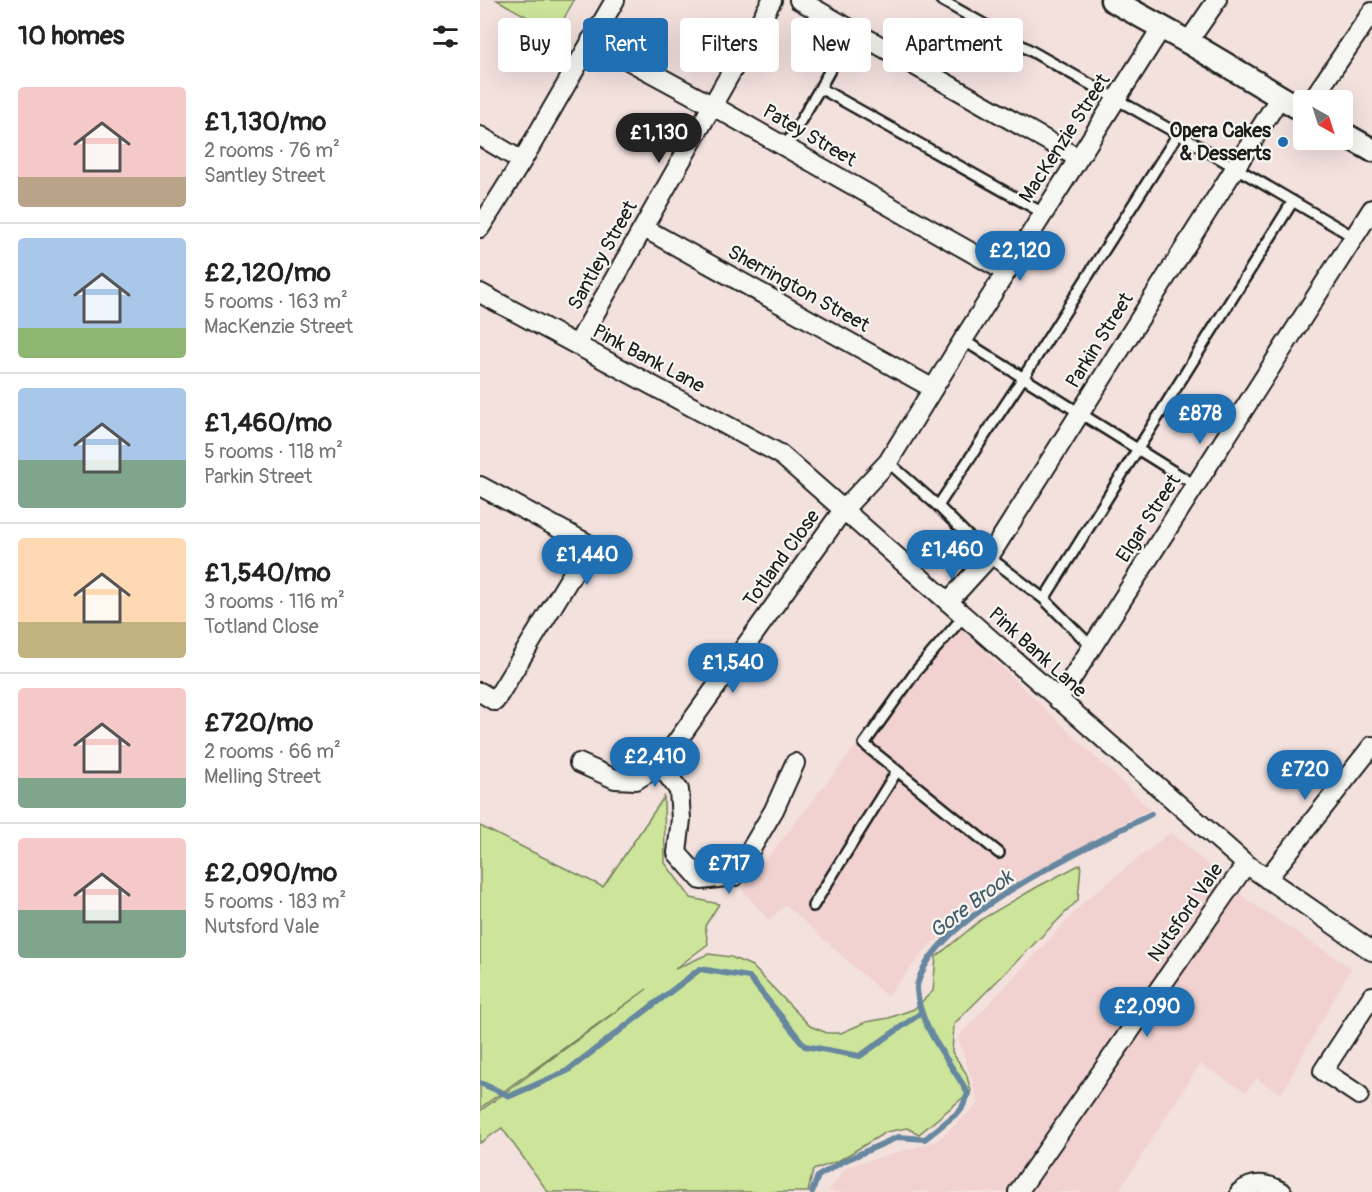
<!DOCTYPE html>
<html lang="en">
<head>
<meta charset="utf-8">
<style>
  body { margin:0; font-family:Pangolin,sans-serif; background:#f2f2f2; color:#222; height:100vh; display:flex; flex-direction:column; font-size:22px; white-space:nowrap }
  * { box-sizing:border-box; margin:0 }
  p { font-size:20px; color:#767676 }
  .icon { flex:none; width:33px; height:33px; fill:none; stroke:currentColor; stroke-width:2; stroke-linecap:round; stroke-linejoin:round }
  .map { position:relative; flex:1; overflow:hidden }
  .details { display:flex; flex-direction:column; background:#fff; width:480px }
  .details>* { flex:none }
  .hud { position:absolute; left:18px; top:18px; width:570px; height:54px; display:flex; gap:12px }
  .needle { width:39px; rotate:141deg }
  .buttons { position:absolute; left:813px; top:90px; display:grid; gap:12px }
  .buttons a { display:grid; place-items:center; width:60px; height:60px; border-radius:6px; background:#fff; box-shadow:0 6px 24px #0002; font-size:30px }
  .price { position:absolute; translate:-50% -51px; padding:0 14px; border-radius:21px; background:#1f6fb2; color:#fff; font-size:20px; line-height:39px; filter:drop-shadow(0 2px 3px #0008) }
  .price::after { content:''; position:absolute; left:50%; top:36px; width:18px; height:14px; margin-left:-9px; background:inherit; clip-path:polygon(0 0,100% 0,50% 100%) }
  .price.active { background:#222; color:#fff }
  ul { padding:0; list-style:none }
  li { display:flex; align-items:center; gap:18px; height:150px; padding:0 18px }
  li+li { border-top:2px solid #e0e0e0 }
  li span { display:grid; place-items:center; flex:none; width:168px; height:120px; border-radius:6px; color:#555 }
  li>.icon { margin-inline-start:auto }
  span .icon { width:72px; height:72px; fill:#fffc; stroke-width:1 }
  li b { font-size:26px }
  h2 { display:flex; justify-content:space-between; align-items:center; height:72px; padding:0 18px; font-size:26px }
  .chip { padding:0 21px; border-radius:6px; background:#fff; box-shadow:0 6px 24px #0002; font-size:21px; line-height:54px }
  .chip.active { background:#1f6fb2; color:#fff }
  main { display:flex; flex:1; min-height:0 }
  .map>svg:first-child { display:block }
  .built { fill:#f1d2d0 }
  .green { fill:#cde59a; stroke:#74805b; stroke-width:1.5 }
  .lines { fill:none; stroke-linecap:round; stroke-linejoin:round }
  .stream { stroke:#66879f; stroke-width:6 }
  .service-casing { stroke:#1c1c1c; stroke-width:14 }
  .minor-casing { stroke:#1c1c1c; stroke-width:22 }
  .tertiary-casing { stroke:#1c1c1c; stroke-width:27 }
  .service { stroke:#f6f6f2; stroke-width:9 }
  .minor { stroke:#f6f6f2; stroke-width:18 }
  .tertiary { stroke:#f6f6f2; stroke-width:22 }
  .poi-dot { fill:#1f6fb2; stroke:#f6f6f2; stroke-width:2 }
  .labels { text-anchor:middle; stroke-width:4.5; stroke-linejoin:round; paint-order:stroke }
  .poi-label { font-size:20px; font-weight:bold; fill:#1c1c1c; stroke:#f6f6f2; text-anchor:end }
  .street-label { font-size:20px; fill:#1c1c1c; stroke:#f6f6f2 }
  .water-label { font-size:21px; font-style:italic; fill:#475b68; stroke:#f6f6f2 }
</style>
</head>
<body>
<main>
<section class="details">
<h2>10 homes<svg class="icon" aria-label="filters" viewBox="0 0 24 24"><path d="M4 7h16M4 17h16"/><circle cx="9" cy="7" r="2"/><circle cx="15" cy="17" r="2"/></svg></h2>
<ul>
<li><span style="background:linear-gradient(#f6c9c9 75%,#b9a48a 0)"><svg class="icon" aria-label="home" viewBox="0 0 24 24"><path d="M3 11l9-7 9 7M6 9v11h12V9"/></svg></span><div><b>£1,130/mo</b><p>2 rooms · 76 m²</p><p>Santley Street</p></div></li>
<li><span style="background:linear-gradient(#a9c7e8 75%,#8fb573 0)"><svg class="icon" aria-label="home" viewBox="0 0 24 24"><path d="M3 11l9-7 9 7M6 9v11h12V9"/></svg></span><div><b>£2,120/mo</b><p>5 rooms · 163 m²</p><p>MacKenzie Street</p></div></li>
<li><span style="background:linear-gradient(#a9c7e8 60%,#7fa58c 0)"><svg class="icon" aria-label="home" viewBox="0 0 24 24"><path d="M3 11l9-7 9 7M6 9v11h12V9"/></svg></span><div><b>£1,460/mo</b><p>5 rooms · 118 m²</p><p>Parkin Street</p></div></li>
<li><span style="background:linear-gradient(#ffd9b3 70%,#c2b280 0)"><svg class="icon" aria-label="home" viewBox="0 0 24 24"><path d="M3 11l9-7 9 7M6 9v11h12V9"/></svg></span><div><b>£1,540/mo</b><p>3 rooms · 116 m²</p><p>Totland Close</p></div></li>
<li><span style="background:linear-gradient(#f6c9c9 75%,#7fa58c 0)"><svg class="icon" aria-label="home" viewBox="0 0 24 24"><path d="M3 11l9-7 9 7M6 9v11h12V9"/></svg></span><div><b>£720/mo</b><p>2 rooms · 66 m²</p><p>Melling Street</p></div></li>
<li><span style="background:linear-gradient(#f6c9c9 60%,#7fa58c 0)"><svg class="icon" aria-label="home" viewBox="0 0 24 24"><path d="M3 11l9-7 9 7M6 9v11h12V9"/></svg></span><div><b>£2,090/mo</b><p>5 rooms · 183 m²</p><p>Nutsford Vale</p></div></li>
</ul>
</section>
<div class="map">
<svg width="892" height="1192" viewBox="0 0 892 1192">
  <rect width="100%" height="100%" fill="#f3e1de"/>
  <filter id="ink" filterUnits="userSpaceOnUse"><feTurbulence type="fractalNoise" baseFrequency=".0167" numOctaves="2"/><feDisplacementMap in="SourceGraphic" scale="12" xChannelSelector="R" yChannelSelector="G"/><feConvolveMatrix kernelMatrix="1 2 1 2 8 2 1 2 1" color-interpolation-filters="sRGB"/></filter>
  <g filter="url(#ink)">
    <path class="built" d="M474,622l196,187 -151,82 -69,53 -43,53 -101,-92 -17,15 -27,-30z
      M691,832l75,67 105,69 -70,126 -25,-16 -10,14 -46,-28 -82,128h-290l18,-25 91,-26 42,-38 -21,-66 128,-137z"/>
    <path class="green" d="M17,0h77l-18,33z
      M184,797l1,66 26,35 28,6 -14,22 3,18 -33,25 33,-15 23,3 21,9 58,60 17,7h14l25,-11 23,-4 25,-9 19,-18 3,-34 46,-38 55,-32 44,-23 -3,36 -124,124 -2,28 14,21 5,18 -52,43 -12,-6 -21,4 -48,29 -25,9 -5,22h-260l-46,-64 -22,15v-32l167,-122 -167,119v-282l123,61z"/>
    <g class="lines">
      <path class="stream" d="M0,1083l30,13 57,-25 133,-102 49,8 56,69 55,10 61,-43
        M332,1192l6,-16 28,-16 52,-23 27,2 36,-29 7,-16c-17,-33 -49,-65 -51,-105 -1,-4 2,-8 3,-13 25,-64 170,-130 231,-162"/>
      <g class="service-casing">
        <path id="service" d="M461,0l237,134 176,103
          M372,30l-32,58 223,125
          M698,134l-155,244 -85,128 51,51 55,42 249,-398
          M305,147l35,-59
          M483,340l232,145
          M408,462l50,44
          M564,599l48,48
          M484,616l-47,54 -53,74 135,109
          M333,906l84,-135"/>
      </g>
      <g class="minor-casing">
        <path id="minor" d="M319,0l279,158
          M111,40l122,66 293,166
          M708,42l29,-42
          M832,100l60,-88
          M0,136l42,25
          M0,228l42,-67 93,-161
          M164,228l288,160
          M0,293l300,161 466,410 126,87
          M97,345l195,-345
          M0,486l110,59 -95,156 -15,-9
          M468,602l41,-45 291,-460
          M578,700l314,-491
          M99,763l36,16 21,1 24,-15 183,-255 45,-48 75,-122 199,-313
          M180,765l19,25 2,29 -4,34 24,27 34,-4 39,-66 21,-47
          M787,879l105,-133
          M879,1095l-36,-24 49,-75
          M538,1192l228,-328
          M760,1192c14,-11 27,-9 42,0"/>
      </g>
      <g class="tertiary-casing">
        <path id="tertiary" d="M632,0l76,42 116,69
          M862,133l30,17"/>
      </g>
      <use href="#service" class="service"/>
      <use href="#minor" class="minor"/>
      <use href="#tertiary" class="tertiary"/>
    </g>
  </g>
  <circle class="poi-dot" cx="803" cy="142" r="6"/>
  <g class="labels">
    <g class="poi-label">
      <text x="791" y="137">Opera Cakes<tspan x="791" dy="23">&amp; Desserts</tspan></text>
    </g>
    <g class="street-label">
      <text transform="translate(330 135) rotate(30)" y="7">Patey Street</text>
      <text transform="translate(584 138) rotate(-57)" y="7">MacKenzie Street</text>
      <text transform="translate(122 255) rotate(-61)" y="7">Santley Street</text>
      <text transform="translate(319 288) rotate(29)" y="7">Sherrington Street</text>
      <text transform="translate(619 340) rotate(-58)" y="7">Parkin Street</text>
      <text transform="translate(169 358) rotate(28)" y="7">Pink Bank Lane</text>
      <text transform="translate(668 518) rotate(-57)" y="7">Elgar Street</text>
      <text transform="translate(301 558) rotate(-54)" y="7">Totland Close</text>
      <text transform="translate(558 652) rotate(42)" y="7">Pink Bank Lane</text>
      <text transform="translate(705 912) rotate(-55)" y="7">Nutsford Vale</text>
    </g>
    <g class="water-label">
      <text transform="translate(491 904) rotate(-37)" y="7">Gore Brook</text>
    </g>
  </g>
</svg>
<div class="buttons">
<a><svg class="needle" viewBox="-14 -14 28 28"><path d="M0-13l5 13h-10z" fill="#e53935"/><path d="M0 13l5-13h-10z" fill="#767676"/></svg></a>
</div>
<b class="price active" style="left:179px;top:164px">£1,130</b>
<b class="price" style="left:540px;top:282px">£2,120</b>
<b class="price" style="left:720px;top:445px">£878</b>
<b class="price" style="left:472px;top:581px">£1,460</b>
<b class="price" style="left:107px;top:586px">£1,440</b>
<b class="price" style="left:253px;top:694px">£1,540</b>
<b class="price" style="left:175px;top:788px">£2,410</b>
<b class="price" style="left:825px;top:801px">£720</b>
<b class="price" style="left:249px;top:895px">£717</b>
<b class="price" style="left:667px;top:1038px">£2,090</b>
<div class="hud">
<a class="chip">Buy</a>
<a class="chip active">Rent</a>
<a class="chip">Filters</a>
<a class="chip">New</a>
<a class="chip">Apartment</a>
</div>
</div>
</main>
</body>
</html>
